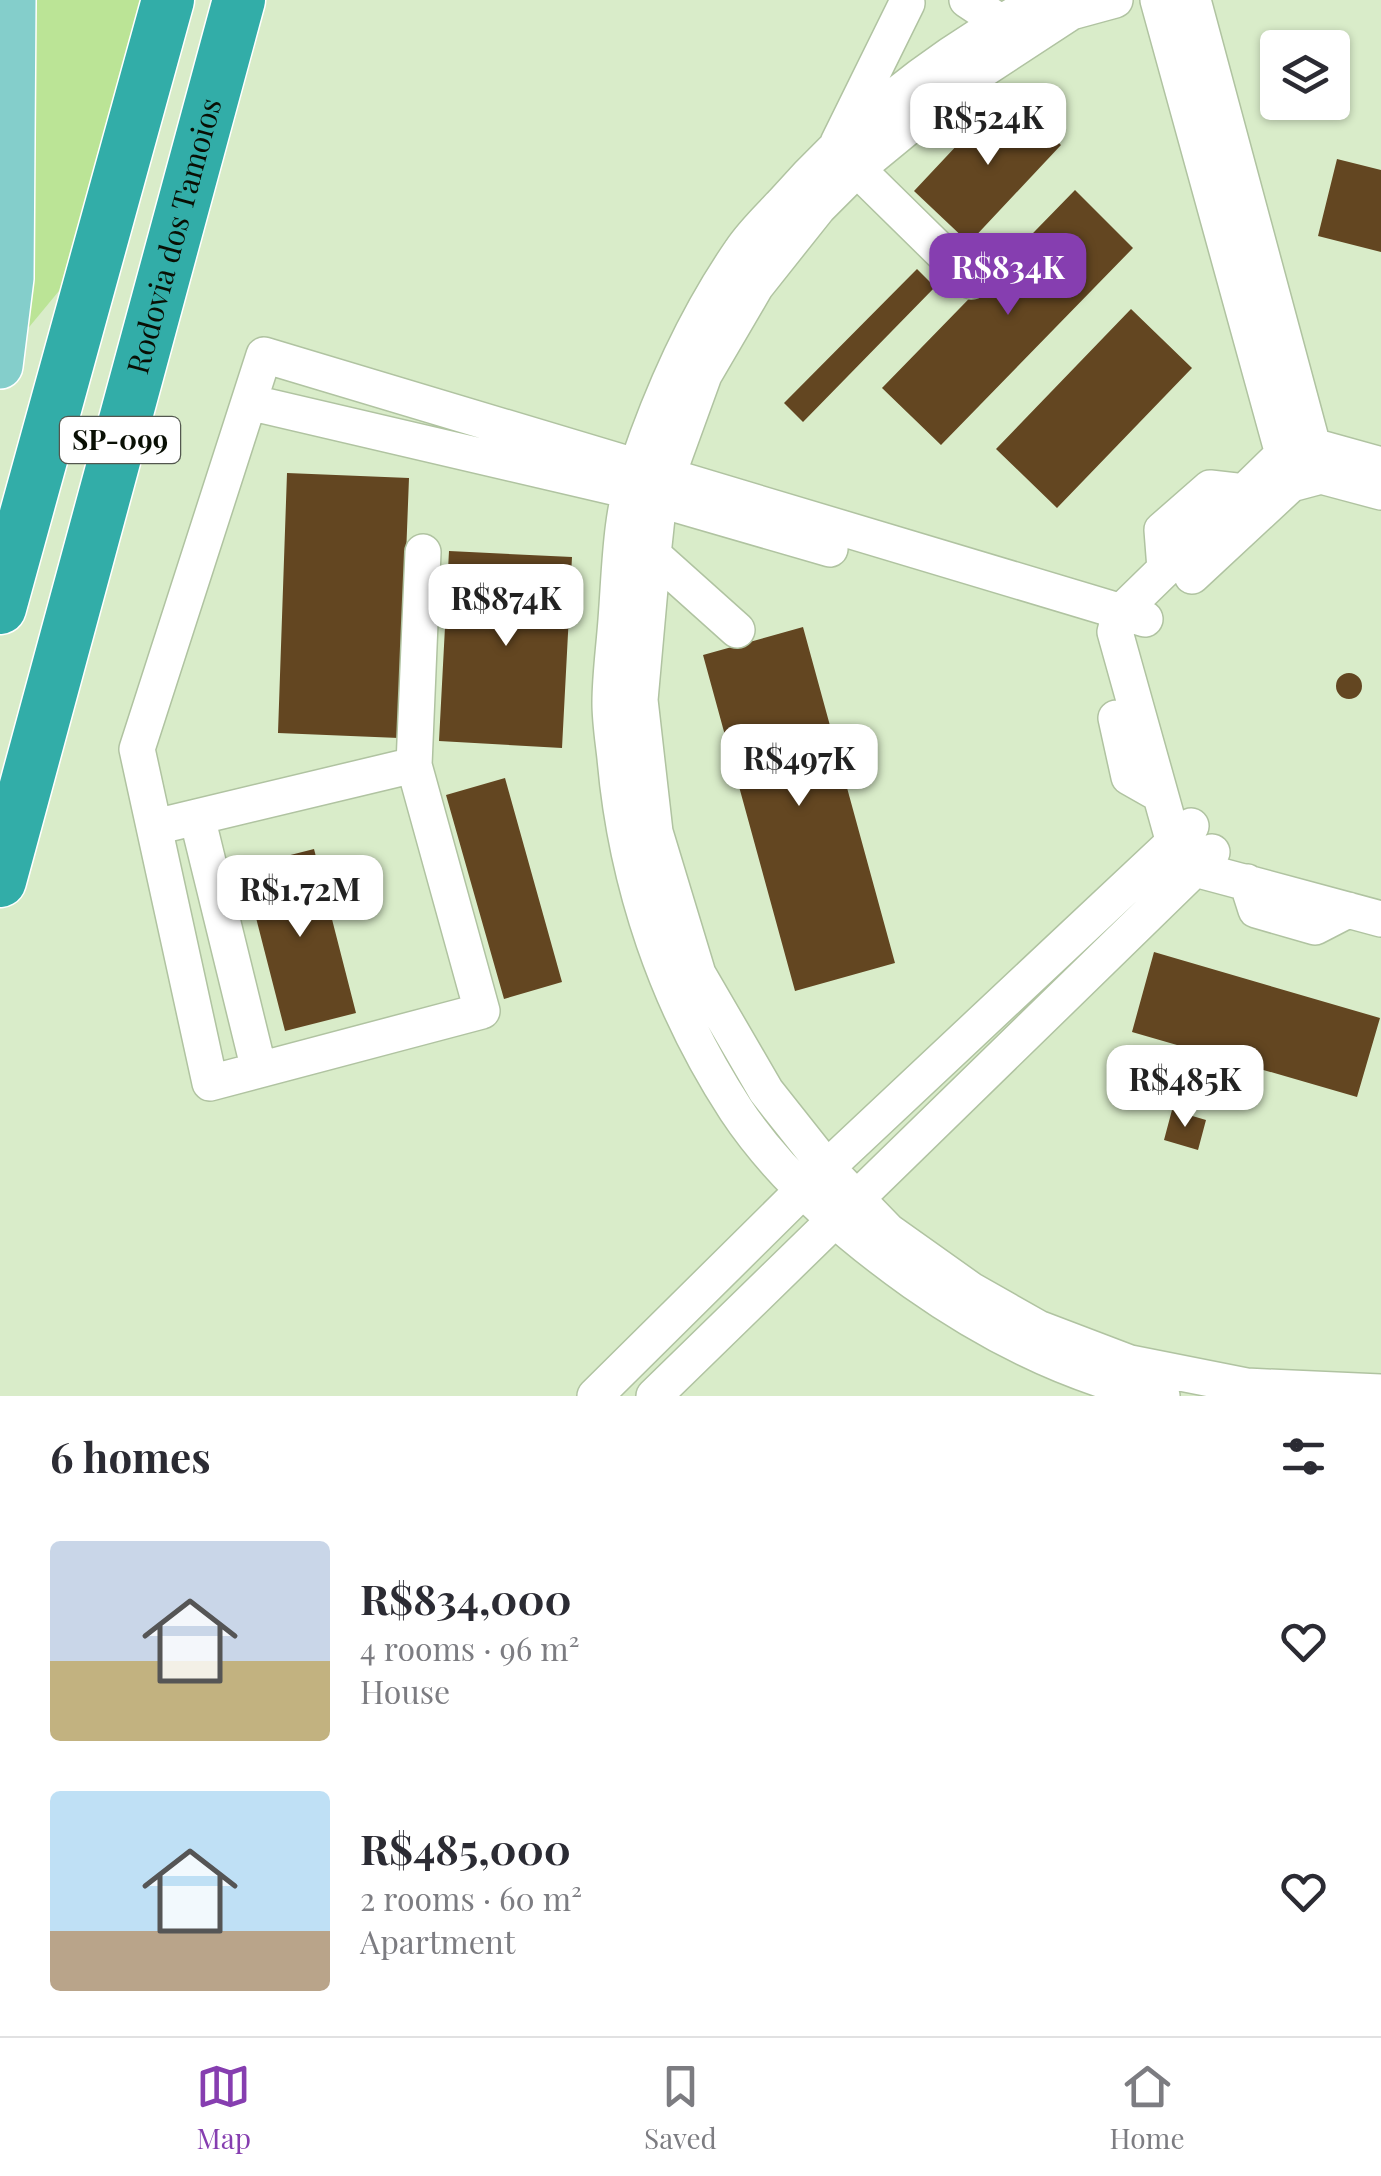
<!DOCTYPE html>
<html lang="en">
<head>
<meta charset="utf-8">
<style>
  body { margin:0; font-family:"Playfair Display",serif; background:#f7f7f7; color:#2b2b33; height:100vh; display:flex; flex-direction:column; font-size:38px; white-space:nowrap }
  * { box-sizing:border-box; margin:0 }
  p { font-size:32px; color:#7c7c81 }
  .icon { flex:none; width:55px; height:55px; fill:none; stroke:currentColor; stroke-width:2; stroke-linecap:round; stroke-linejoin:round }
  .map { position:relative; height:1396px; overflow:hidden }
  .details { display:flex; flex-direction:column; background:#fff; flex:1 }
  .details>* { flex:none }
  .buttons { position:absolute; left:1260px; top:30px; display:grid; gap:20px }
  .buttons a { display:grid; place-items:center; width:90px; height:90px; border-radius:10px; background:#fff; box-shadow:0 2px 8px #0004; font-size:50px }
  .price { position:absolute; translate:-50% -85px; padding:0 22px; border-radius:20px; background:#fff; color:#222; font-size:32px; line-height:65px; filter:drop-shadow(0 2px 5px #0008) }
  .price::after { content:''; position:absolute; left:50%; top:60px; width:30px; height:22px; margin-left:-15px; background:inherit; clip-path:polygon(0 0,100% 0,50% 100%) }
  .price.on { background:#863eb0; color:#fff }
  ul { padding:0; list-style:none }
  li { display:flex; align-items:center; gap:30px; height:250px; padding:0 50px }
  li span { display:grid; place-items:center; flex:none; width:280px; height:200px; border-radius:10px; color:#555 }
  li>.icon { margin-inline-start:auto }
  span .icon { width:120px; height:120px; fill:#fffc; stroke-width:1 }
  li b { font-size:42px }
  h2 { display:flex; justify-content:space-between; align-items:center; height:120px; padding:0 50px; font-size:42px }
  .tab-bar { display:flex; justify-content:space-around; align-items:center; height:140px; border-top:2px solid #e1e1e2; background:#fff; font-size:28px; color:#7c7c81 }
  .tab-bar a { display:grid; justify-items:center; gap:5px }
  .tab-bar .on { color:#863eb0 }
  .map>svg:first-child { display:block }
  .green { fill:#bbe496 }
  .building { fill:#634621 }
  .lines { fill:none; stroke-linecap:round; stroke-linejoin:round }
  .minor-casing { stroke:#b0c3a1; stroke-width:38 }
  .major-casing { stroke:#fff; stroke-width:48 }
  .highway-casing { stroke:#fff; stroke-width:55 }
  .minor { stroke:#fff; stroke-width:35 }
  .major { stroke:#84cecb; stroke-width:45 }
  .highway { stroke:#32ada8; stroke-width:52 }
  .labels { text-anchor:middle; stroke-width:10; stroke-linejoin:round; paint-order:stroke }
  .shield { fill:#fff; stroke:#53574f; stroke-width:2.5 }
  .shield-label { font-size:28px; font-weight:bold; fill:#090f04 }
  .street-label { font-size:30px; fill:#090f04; stroke:#fff }
</style>
</head>
<body>
<div class="map">
<svg width="1381" height="1396" viewBox="0 0 1381 1396">
  <rect width="100%" height="100%" fill="#d9ecc9"/>
  <path class="green" d="M13,0h155l-66,239 -101,122z"/>
  <path class="building" d="M1006,93l55,52 -92,98 -55,-52z
    M1337,159l44,11v82l-63,-16z
    M1075,190l58,58 -192,197 -59,-57z
    M917,269l18,18 -132,135 -19,-19z
    M1131,309l61,59 -135,140 -61,-59z
    M287,473l122,5 -10,260 -121,-5z
    M449,551l123,6 -10,191 -123,-7z
    M803,627l92,336 -100,28 -92,-336z
    M1336 686a13 13 0 1 1 26 0a13 13 0 1 1-26 0Z
    M505,778l57,204 -58,17 -58,-204z
    M314,849l42,164 -71,18 -42,-164z
    M1154,952l226,66 -23,79 -225,-65z
    M1172,1110l34,10 -8,30 -34,-10z"/>
  <g class="lines">
    <g class="minor-casing">
      <path id="minor" d="M967,0l33,22
        M1042,0c-98,51 -186,120 -259,203 -14,15 -31,31 -42,48 -45,65 -79,141 -104,215 -17,49 -17,103 -21,154 -2,28 -6,56 -6,83 0,18 3,37 5,55 11,126 52,246 121,352 45,68 112,125 178,172 75,53 157,95 248,114
        M1115,0l-44,12 -113,74 -101,83 -39,39 -62,78 -52,89 -45,124 -6,56 -13,145 15,132 43,142 68,117 61,77 61,63 83,59 67,38 92,35 116,23 135,6
        M1158,0l131,476
        M1193,0l125,465
        M907,3l-69,140 19,26 114,112
        M249,402l381,89 200,58
        M1381,465l-68,-19 -30,8 -163,159 -5,19 59,211 21,26 186,50
        M641,544l96,86
        M423,552l-9,213 68,246 -272,72 -73,-334 127,-394 881,264
        M1165,569l-3,-39 48,-42 35,4
        M1192,576l99,-92 30,-8 60,16
        M1116,718l13,59 30,17
        M197,817l62,253
        M155,827l259,-62
        M1247,882l9,28 59,17 33,-17
        M595,1396l208,-206 388,-364
        M654,1396l558,-544"/>
    </g>
    <g class="major-casing">
      <path id="major" d="M0,366l11,-88 2,-278"/>
    </g>
    <g class="highway-casing">
      <g id="highway">
        <path d="M0,608l168,-608"/>
        <path id="s1" d="M0,881l239,-881"/>
      </g>
    </g>
    <use href="#minor" class="minor"/>
    <use href="#major" class="major"/>
    <use href="#highway" class="highway"/>
  </g>
  <g class="labels">
    <rect class="shield" x="60" y="417" width="120" height="46" rx="8"/>
    <g class="shield-label">
      <text x="120" y="450">SP-099</text>
    </g>
    <g class="street-label">
      <text dy="10" stroke="none"><textPath href="#s1" startOffset="668">Rodovia dos Tamoios</textPath></text>
    </g>
  </g>
</svg>
<div class="buttons">
<a><svg class="icon" aria-label="layers" viewBox="0 0 24 24"><path d="M12 4l9 5-9 5-9-5zM3 14l9 5 9-5"/></svg></a>
</div>
<b class="price" style="left:988px;top:168px">R$524K</b>
<b class="price on" style="left:1008px;top:318px">R$834K</b>
<b class="price" style="left:506px;top:649px">R$874K</b>
<b class="price" style="left:799px;top:809px">R$497K</b>
<b class="price" style="left:300px;top:940px">R$1.72M</b>
<b class="price" style="left:1185px;top:1130px">R$485K</b>
</div>
<section class="details">
<h2>6 homes<svg class="icon" aria-label="filters" viewBox="0 0 24 24"><path d="M4 7h16M4 17h16"/><circle cx="9" cy="7" r="2"/><circle cx="15" cy="17" r="2"/></svg></h2>
<ul>
<li><span style="background:linear-gradient(#c9d6e8 60%,#c2b280 0)"><svg class="icon" aria-label="home" viewBox="0 0 24 24"><path d="M3 11l9-7 9 7M6 9v11h12V9"/></svg></span><div><b>R$834,000</b><p>4 rooms · 96 m²</p><p>House</p></div><svg class="icon" aria-label="heart" viewBox="0 0 24 24"><path d="M12 20l-8-8c-3-5 5-10 8-4 3-6 11-1 8 4z"/></svg></li>
<li><span style="background:linear-gradient(#bfe0f5 70%,#b9a48a 0)"><svg class="icon" aria-label="home" viewBox="0 0 24 24"><path d="M3 11l9-7 9 7M6 9v11h12V9"/></svg></span><div><b>R$485,000</b><p>2 rooms · 60 m²</p><p>Apartment</p></div><svg class="icon" aria-label="heart" viewBox="0 0 24 24"><path d="M12 20l-8-8c-3-5 5-10 8-4 3-6 11-1 8 4z"/></svg></li>
</ul>
</section>
<nav class="tab-bar">
<a class="on"><svg class="icon" aria-label="map" viewBox="0 0 24 24"><path d="M3 6l6-2 6 2 6-2v14l-6 2-6-2-6 2zM9 4v14M15 6v14"/></svg>Map</a>
<a><svg class="icon" aria-label="saved" viewBox="0 0 24 24"><path d="M7 4h10v16l-5-4-5 4z"/></svg>Saved</a>
<a><svg class="icon" aria-label="home" viewBox="0 0 24 24"><path d="M3 11l9-7 9 7M6 9v11h12V9"/></svg>Home</a>
</nav>
</body>
</html>
